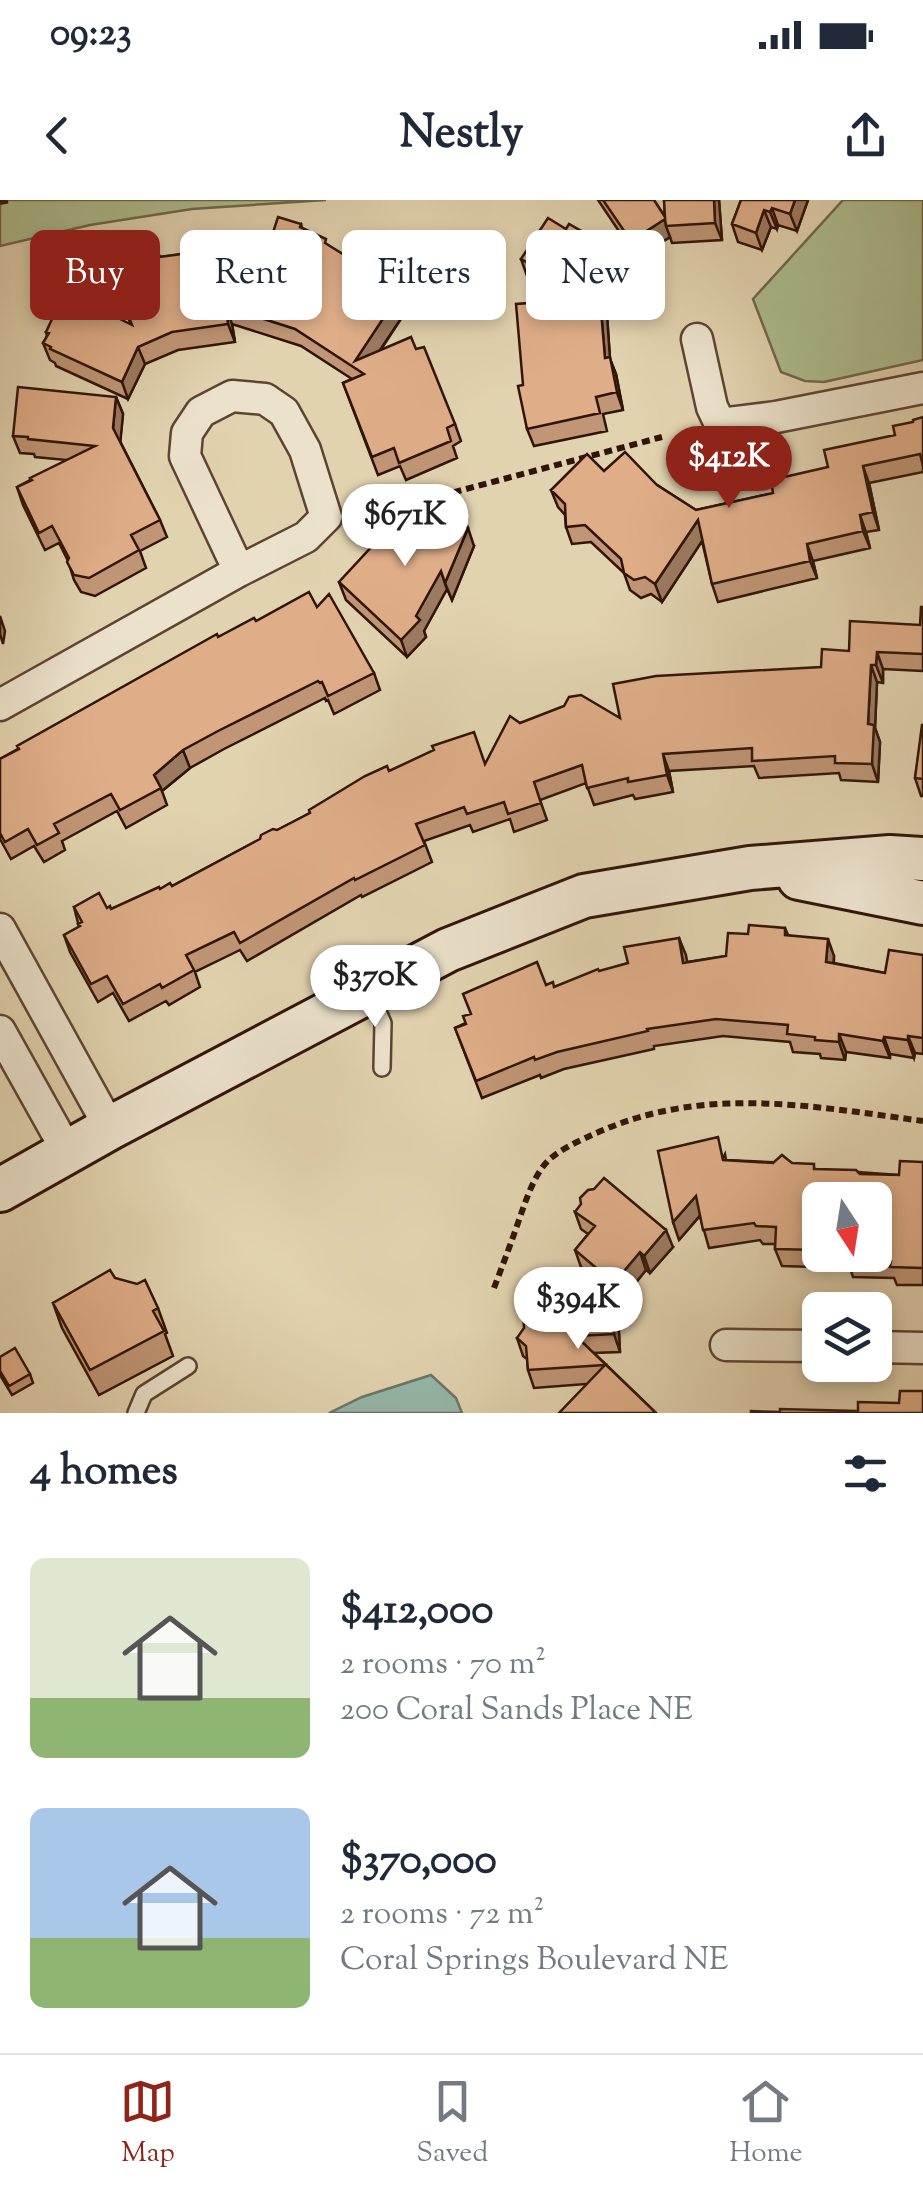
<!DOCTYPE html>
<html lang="en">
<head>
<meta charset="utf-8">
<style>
  body { margin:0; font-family:"Sorts Mill Goudy",serif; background:#f6f6f7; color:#1f2937; height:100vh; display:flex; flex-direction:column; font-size:38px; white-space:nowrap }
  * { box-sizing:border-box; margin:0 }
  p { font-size:32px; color:#747a83 }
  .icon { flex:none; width:55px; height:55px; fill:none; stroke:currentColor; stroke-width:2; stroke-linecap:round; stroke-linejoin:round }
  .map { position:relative; height:1213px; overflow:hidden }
  .sheet { display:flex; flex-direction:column; background:#fff; flex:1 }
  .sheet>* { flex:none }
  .banner { position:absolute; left:30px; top:30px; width:865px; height:90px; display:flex; gap:20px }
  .needle { width:65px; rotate:168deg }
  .controls { position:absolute; left:802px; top:982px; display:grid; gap:20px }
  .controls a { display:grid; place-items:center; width:90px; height:90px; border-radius:15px; background:#fff; box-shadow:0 5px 15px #0003; font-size:50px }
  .price { position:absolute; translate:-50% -85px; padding:0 22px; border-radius:35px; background:#fff; color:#222; font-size:32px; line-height:65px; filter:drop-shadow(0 2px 5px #0008) }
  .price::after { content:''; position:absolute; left:50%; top:60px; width:30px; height:22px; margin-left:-15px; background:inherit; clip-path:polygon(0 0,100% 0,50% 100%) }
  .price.current { background:#8f2418; color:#fff }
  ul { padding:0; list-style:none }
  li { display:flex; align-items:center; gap:30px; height:250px; padding:0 30px }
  li span { display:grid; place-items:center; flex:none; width:280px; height:200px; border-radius:15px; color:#555 }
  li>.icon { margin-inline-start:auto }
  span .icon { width:120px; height:120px; fill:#fffc; stroke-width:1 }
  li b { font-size:42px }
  h2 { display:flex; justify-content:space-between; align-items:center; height:120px; padding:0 30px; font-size:42px }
  .tag { padding:0 35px; border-radius:15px; background:#fff; box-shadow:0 5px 15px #0003; font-size:35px; line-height:90px }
  .tag.current { background:#8f2418; color:#fff }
  .status { display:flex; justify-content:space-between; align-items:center; height:70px; padding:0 50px; background:#fff; direction:ltr }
  .status svg { height:28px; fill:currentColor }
  header { display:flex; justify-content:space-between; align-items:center; height:130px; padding:0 30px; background:#fff; font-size:45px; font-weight:800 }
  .dock { display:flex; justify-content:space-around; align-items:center; height:140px; border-top:2px solid #e0e1e3; background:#fff; font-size:28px; color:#747a83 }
  .dock a { display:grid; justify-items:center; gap:5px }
  .dock .current { color:#8f2418 }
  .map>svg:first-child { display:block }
  .green { fill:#aebe90; stroke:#6f694c; stroke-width:2.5 }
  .water { fill:#95b8a9; stroke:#6d7669; stroke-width:2.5 }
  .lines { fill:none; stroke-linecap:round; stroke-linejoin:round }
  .lane-casing { stroke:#5c4433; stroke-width:20 }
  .street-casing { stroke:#5c4433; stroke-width:35 }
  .secondary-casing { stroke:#301409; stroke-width:48 }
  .path { stroke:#301409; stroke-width:6; stroke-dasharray:8 5; stroke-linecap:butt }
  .lane { stroke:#ece2cc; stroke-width:15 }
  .street { stroke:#ece2cc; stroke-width:30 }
  .secondary { stroke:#ece2cc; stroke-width:42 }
  .wall { fill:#c09676; stroke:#301409; stroke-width:2.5; fill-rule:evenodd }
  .shaded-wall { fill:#9c7a60; stroke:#301409; stroke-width:2.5 }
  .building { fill:#dfae89; stroke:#301409; stroke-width:2.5 }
</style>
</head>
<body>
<div class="status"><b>09:23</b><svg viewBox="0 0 49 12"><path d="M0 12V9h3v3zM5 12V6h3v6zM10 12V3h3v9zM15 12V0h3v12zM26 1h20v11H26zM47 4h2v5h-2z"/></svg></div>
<header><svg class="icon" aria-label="back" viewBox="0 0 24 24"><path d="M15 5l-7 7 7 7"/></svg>Nestly<svg class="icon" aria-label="share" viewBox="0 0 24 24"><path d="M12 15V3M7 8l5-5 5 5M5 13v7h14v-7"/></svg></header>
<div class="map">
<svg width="923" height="1213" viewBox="0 0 923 1213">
  <rect width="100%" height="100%" fill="#e2d3b0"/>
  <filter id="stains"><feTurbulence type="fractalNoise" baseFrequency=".002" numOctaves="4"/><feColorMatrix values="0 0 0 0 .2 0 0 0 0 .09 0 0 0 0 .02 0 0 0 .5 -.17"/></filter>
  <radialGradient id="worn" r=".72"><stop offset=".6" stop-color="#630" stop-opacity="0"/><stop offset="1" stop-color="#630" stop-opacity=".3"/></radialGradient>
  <path class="green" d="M0,0h326l-134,9 -102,16 -90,21z
    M843,0h80v160l-99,22 -19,-1 -24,-9 -28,-73z"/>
  <path class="water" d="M431,1175l25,23 6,15h-133l33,-16z"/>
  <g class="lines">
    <g class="lane-casing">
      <path id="lane" d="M371,796l12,27 -1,45
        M136,1213l8,-19 44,-28"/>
    </g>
    <g class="street-casing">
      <path id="street" d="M697,139l15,68 8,17 56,-7 147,-29
        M0,505l239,-134 67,-34 20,-20 -21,-67 -21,-38 -19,-13 -33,-3 -31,16 -14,21 -2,23 54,115
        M0,729l110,199
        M0,831l67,120
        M726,1145l94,1
        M875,1147l48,1"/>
    </g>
    <g class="secondary-casing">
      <path id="secondary" d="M799,678l124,25
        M0,990l110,-62 338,-178 136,-54 166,-28 140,-11 33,2"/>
    </g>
    <path class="path" d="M0,2l11,-2
      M353,319l309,-82
      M494,1088c9,-24 18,-47 26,-71 6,-17 12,-35 22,-49 11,-16 33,-25 50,-33 109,-51 218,-29 331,-14"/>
    <use href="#lane" class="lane"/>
    <use href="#street" class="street"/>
    <use href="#secondary" class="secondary"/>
  </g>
  <path class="wall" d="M598,0h56l11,17 -1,-17h55l3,40 -50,3 -2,-6 -33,21z
    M741,0h67l-11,31 -19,-6 -1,4 -6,-2 -9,23 -24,-8 -6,-18z
    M301,24l1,4 98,65 6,18 -26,40 75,73 6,17 -8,5 4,12 -51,22 -6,-14 -22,9 -35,-92 9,-4 -51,-33 -69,-22 3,18 -57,8 -33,14 -17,35 -72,-33 -1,-3 -5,-3 -7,-17 4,-7 -1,-4 85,-7 -26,-67 55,-1 110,-15z
    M566,29l59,27 6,18 -24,41 3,44 6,15 7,36 -20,4 4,17 -73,15 -7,-17 -4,-44 42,-85 -23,-12 -1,-4 -14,-8 -6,-17z
    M116,197l7,17 -3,27 40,79 7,17 -27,14 6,17 -51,28 -14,-4 -7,-12 -6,-19 -9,-18 -14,7 -22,-45 -6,-18 50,-27 -32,-3 -1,-3 -14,-1 -7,-17z
    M923,217v55l-54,11 10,47 -13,2 4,16 -57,13 4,17 -99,24 -6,-18 -10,-43 -40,61 -11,-8 -10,4 -11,-8 -6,-17 -33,-31 -19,2 -6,-17 -1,-12 -7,-8 -7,-17 53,-19 53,14 39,25 77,-17 122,-58z
    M427,336l47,10 -22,54 -5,-11 -23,42 2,6 -19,20 -61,-57 -7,-18z
    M317,407l57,66 6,17 -46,24 -6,-14 -2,1 -1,-3 -101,51 -34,19 -28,23 5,14 -41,23 -9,-17 -55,30 3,9 -21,12 -10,-16 -23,13 -11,-20v-80l218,-122 38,-16z
    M923,407v64l-40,-2v14l-6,-1 -2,46 5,14 -2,40 -37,-2 -2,-7 -80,5 -5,-12 -85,5 4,21 -38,7 -2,-4 -39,10 -8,-22 -46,17 7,20 -33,12 -4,-13 -37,13 -3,-7 -46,16 8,21 -70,35 -1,-2 -114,66 -7,-11 -45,22 5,15 -31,18 -3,-4 -37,20 -16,-28 -15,9 -28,-50 -6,-17 15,-8 -5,-20 37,2 61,-23 217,-115 96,-8 35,-40 100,-5 201,-51 28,-16 71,-26z
    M923,525v71h-2l-6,-18z
    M785,728l3,7 46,21v7l51,10 38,-18v99l-8,-1 -1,5 -24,-4v4l-44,-6 -1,8 -24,-2 -1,-4 -27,-2 -3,-10 -67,-6 -69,10v3l-90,20 -23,9 -1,-3 -58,23 -27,-70 91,-43 8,2 74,-24 51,-25 8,24 39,-6 22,-22z
    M725,954l1,6 66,3 24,6 83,6 24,-13v123h-26l-3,-7 -41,-1 -3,-9 -68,-2 -7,-17v-5h-12l-3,-4 -51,8 -9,-32 -21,24zM820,1000l55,55h-55z
    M575,1012l98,35 -23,26 -4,-3 -25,31 -40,-34 -6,-17 13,-16 -7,-5z
    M115,1078l43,30 9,25 -2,1 8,22 -74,39 -37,-67 -9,-25z
    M618,1115l2,37 -26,1 62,60 -70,-29 -52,4 -6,-18 -1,-11 -4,-3 -6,-18z
    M0,1157l30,17 3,9 -21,12 -12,-20z"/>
  <path class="shaded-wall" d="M714,0h5l3,40 -7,-17z
    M795,0h13l-11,31 -7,-17z
    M772,8l6,17 -1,4 -7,-17z
    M764,10l7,17 -9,23 -6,-17z
    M665,19l1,7 4,11 -33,21 -6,-17z
    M625,56l6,18 -24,41 3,44 6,15 7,36 -18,-52 -5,-60z
    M393,85l4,12 3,-4 6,18 -42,63 -9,-13z
    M226,107l6,17 3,18 -7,-18z
    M138,147l7,17 -17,35 -6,-17z
    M116,197l7,17 -3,32 -7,-18z
    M863,266l6,17 10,47 -6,-18z
    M860,315l6,17 4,16 -7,-17z
    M698,320l6,18 -42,64 -7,-18z
    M468,328l6,18 -22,54 -7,-17z
    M807,344l6,17 4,17 -7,-17z
    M441,371l6,18 -23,42 2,6 -19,20 -6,-17z
    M0,416l5,15 -2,13 -3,-10z
    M877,452l6,17v14l-7,-18z
    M871,465l6,17 -2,46 5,14 -2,40 -6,-18 -4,-40z
    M183,550l7,18 -28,23 -8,-16z
    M663,554l6,17 4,21 -6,-17z
    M679,738l7,17 4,25 -7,-17z
    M828,739l6,17 -2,23 -6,-17z
    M839,834l7,18 -1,8 -6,-18z
    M908,836l7,17 -1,5 -6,-18z
    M884,837l6,17v4l-7,-17z
    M696,996l6,17 -23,27 -6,-18z
    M666,1030l7,17 -23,26 -6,-17z
    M640,1052l6,18 -25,31 -7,-18z
    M611,1097l7,18 2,37 -6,-18z"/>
  <path class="building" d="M603,0h51l11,17 -1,-17h50l1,23 -49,3 -1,-7 -34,22z
    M741,0h54l-5,14 -18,-6 -2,4 -6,-2 -8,23 -24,-9z
    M278,17l23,7 -1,3 26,12 -1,4 68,42 -1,2 8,6 -45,68 56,-24 5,12 8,-2 31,77 -8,4 4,13 -52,22 -5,-15 -22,9 -29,-74 21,-9 -69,-45 -69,-22 2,17 -56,8 -34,15 -16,35 -72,-33 1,-2 -8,-4 6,-10 -3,-1 13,-28 2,1 4,-9 19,9 2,-3 46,23 -27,-67 47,-20 8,19 110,-15z
    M548,18l18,11 3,-5 56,32 -25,42 5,60 5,-1 7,35 -21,5 4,16 -73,16 -9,-43 5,-1 -7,-81 70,-5 -50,-29 1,-2 -16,-9z
    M18,187l98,10 -3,31 47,92 -29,15 8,15 -50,28 -15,-3 -7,-13 2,-4 -17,-32 -13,7 -22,-46 15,-7 -2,-2 65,-32 -67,-7v-2l-15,-1z
    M923,217v49l-3,-12 -57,12 10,46 -13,3 3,16 -56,13 3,17 -98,23 -14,-64 -43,64 -10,-7 -11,3 -10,-7 -3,-14 -36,-34 -19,2 -1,-23 -14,-14 36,-36 17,17 21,-19 32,33 39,25 77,-17 -2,-13 57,-13 -4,-17 71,-15 -2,-9 20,-4v-2z
    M415,303l53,25 -23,55 -4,-12 -25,45 4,4 -19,20 -62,-58 35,-38 11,-26 42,18z
    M309,392l8,15 12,-13 45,79 -46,23 -6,-14 -2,1 -2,-2 -100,50 -35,19 -29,25 7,13 -41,22 -9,-16 -57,30 5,9 -22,12 -9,-16 -23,13 -5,-9v-74l19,-10 -2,-3 200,-112 1,3 36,-19 2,3z
    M921,407h2v47l-46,-2 -1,13h-5l-3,59 6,1 -2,39 -37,-1v-7l-83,5v-13l-89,6 4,21 -39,7v-4l-41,10 -5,-23 -48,17 7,21 -33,11 -4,-12 -37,12 -3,-7 -48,17 9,21 -70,35 -1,-2 -114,65 -6,-11 -48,23 8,15 -32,18 -2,-4 -37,20 -16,-28 -16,8 -27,-49 16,-9 -2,-2 4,-2 -8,-15 25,-14 8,15 3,-2 1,3 48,-22 1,2 10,-6 2,3 88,-47 1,-4 12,-6 4,1 33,-17 -1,-3 56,-34 22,-10 2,5 45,-21 -2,-4 42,-14 11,32 25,-48 10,7 44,-17 5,-9 12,-2 39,23 -7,-34 43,-8 165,-9 1,-18 27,2 1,-30 70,4z
    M922,525h1v54l-8,-1z
    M749,725l36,3v7l43,4 -2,23 59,11 4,-23 34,5v83l-15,-2v4l-24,-3 -1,4 -44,-7v8l-24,-2v-3l-28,-3 1,-9 -72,-6 -69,10 1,2 -91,21 -22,8 -1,-3 -58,24 -21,-53 11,-4 -3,-8 8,-2 -8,-20 74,-32 9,23 7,-3 1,5 44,-18 1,2 29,-8 -4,-16 55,-9 4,25 43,-7 2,-23 20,1z
    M718,937l5,23 50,3 9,-8 10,8 22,1v5l42,1 4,4 39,1 1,-14 23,1v106l-33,-1 1,-6 -44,-2v-4h28v-55h-55v50l-45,-1 1,-22 -20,-1 -2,-3 -51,7 -7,-34 -23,26 -15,-71z
    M604,978l62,52 -22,26 -4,-4 -26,31 -39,-33 20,-24 -20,-14 6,-8 -1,-6 8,-8 6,-1z
    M110,1070l5,8 22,6 8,-4 13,28 -5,3 11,20 -74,39 -37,-67z
    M611,1097l3,37 -38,2 80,77h-97l46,-48 -77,5 -2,-24 -9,-8 7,-10 -1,-23z
    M15,1148l15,26 -21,12 -9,-15v-14z
    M900,1191h23v22h-172v-2l29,1v-3l78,2v-9l41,1z"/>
  <rect width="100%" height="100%" filter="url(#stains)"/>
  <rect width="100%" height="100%" fill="url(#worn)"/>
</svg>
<div class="controls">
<a><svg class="needle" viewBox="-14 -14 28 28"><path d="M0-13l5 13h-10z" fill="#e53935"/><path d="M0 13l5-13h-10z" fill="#747a83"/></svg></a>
<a><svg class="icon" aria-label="layers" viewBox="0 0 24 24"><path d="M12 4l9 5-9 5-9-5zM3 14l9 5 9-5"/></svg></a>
</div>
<b class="price current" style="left:729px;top:311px">$412K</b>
<b class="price" style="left:405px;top:369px">$671K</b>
<b class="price" style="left:375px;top:830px">$370K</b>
<b class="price" style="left:578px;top:1152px">$394K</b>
<div class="banner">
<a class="tag current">Buy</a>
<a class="tag">Rent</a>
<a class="tag">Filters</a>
<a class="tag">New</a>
</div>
</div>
<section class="sheet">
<h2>4 homes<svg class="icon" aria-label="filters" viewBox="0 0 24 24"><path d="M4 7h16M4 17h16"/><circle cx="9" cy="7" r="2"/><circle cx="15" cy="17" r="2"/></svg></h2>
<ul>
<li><span style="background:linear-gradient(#dfe7d0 70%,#8fb573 0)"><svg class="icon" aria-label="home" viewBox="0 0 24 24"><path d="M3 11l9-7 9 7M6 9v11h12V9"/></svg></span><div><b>$412,000</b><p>2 rooms · 70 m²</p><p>200 Coral Sands Place NE</p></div></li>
<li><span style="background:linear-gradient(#a9c7e8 65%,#8fb573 0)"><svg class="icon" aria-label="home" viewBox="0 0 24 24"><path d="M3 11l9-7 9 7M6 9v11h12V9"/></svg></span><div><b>$370,000</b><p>2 rooms · 72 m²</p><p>Coral Springs Boulevard NE</p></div></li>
</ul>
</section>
<nav class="dock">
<a class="current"><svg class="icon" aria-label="map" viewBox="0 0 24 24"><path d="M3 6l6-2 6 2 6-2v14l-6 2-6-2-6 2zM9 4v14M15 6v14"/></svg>Map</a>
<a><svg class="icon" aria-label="saved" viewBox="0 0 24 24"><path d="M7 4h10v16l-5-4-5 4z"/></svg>Saved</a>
<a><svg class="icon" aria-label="home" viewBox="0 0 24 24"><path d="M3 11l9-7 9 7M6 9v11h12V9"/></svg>Home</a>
</nav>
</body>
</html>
